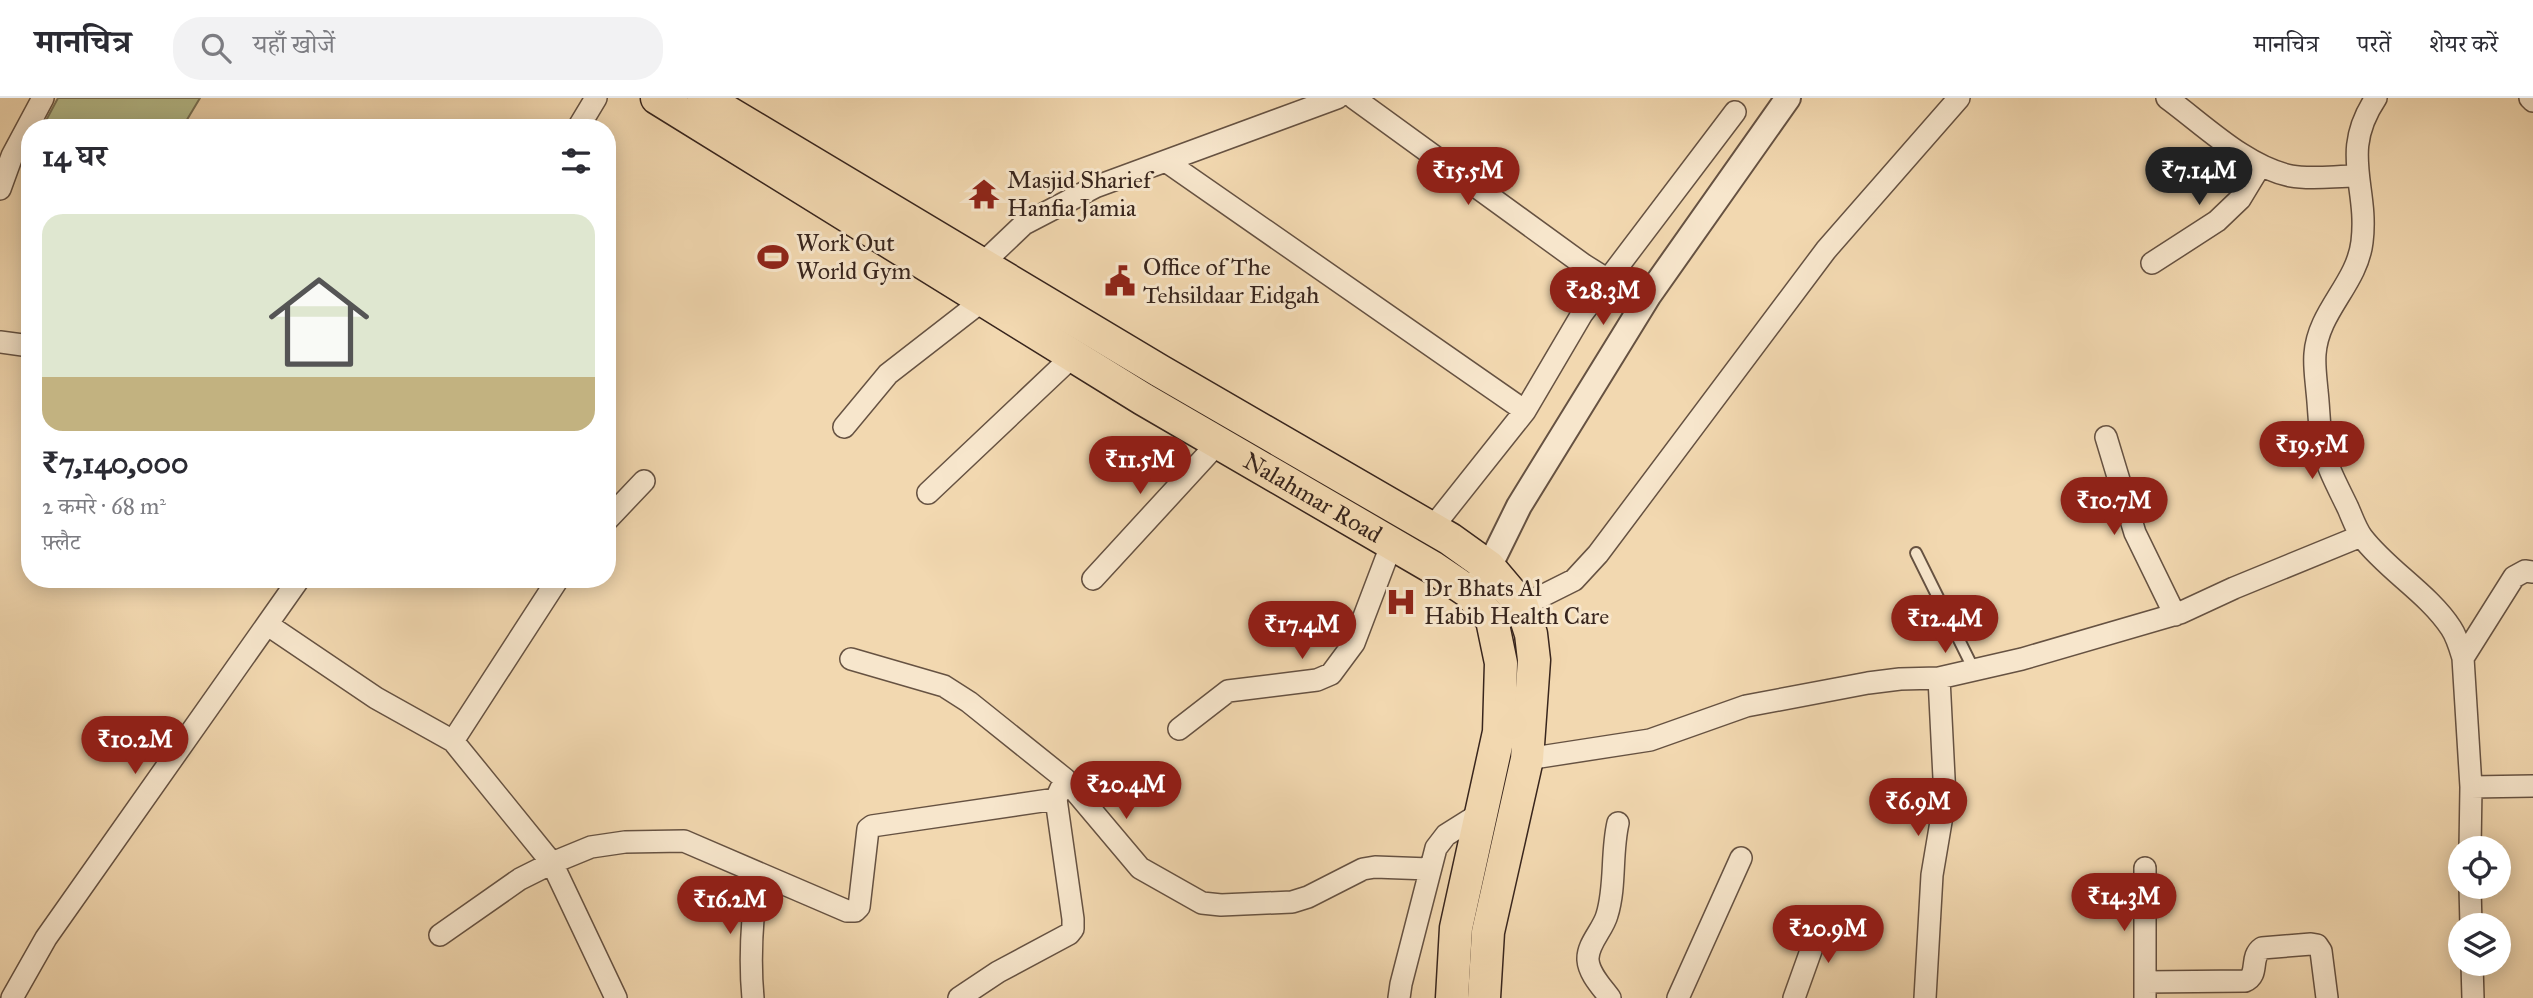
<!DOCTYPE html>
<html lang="hi">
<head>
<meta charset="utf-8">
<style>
  body { margin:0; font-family:"IM FELL Great Primer","Noto Serif Devanagari",serif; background:#f2f2f3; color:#2b2b33; height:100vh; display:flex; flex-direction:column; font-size:26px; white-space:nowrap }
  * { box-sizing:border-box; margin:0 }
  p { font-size:23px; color:#7c7c81 }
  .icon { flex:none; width:38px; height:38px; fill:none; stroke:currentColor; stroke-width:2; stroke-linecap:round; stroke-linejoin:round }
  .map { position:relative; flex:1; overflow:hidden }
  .panel { position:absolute; left:21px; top:21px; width:595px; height:469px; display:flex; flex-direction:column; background:#fff; border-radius:28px; box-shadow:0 4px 18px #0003 }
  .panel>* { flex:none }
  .controls { position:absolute; left:2448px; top:738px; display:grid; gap:14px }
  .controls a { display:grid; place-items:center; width:63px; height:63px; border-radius:50%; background:#fff; box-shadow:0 4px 18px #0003; font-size:35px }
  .price { position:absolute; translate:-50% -60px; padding:0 16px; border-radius:24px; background:#8f2418; color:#fff; font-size:23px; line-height:46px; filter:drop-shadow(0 2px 4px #0008) }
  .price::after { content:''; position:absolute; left:50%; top:42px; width:21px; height:16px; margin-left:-10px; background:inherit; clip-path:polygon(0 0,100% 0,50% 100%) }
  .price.on { background:#222; color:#fff }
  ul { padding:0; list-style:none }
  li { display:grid; align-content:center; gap:14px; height:371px; padding:0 21px }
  li span { display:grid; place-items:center; height:217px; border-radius:21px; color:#555 }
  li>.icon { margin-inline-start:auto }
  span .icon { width:126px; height:126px; fill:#fffc; stroke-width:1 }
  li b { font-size:30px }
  h2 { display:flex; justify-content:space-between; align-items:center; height:84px; padding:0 21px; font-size:30px }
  header { display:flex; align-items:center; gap:42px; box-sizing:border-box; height:98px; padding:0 35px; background:#fff; border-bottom:2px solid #e1e1e2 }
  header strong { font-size:33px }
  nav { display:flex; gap:38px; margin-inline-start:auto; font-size:24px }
  .search { width:490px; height:63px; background:#f2f2f3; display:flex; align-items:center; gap:18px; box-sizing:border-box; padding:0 24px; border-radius:28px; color:#7c7c81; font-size:26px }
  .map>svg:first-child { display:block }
  .green { fill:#b7bf8e; stroke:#787256; stroke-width:2 }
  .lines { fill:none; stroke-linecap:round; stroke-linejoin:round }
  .service-casing { stroke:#665242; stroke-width:14 }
  .minor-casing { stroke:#665242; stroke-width:24 }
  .tertiary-casing { stroke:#665242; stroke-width:28 }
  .primary-casing { stroke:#38251d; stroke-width:35 }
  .service { stroke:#f7e6cc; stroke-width:10 }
  .minor { stroke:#f7e6cc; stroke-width:21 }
  .tertiary { stroke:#f7e6cc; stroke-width:24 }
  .primary { stroke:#f2d8b0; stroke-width:32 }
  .labels { text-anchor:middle; stroke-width:6; stroke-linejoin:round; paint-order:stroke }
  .poi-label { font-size:24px; fill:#38251d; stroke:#f7e6cc; text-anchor:start }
  .street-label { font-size:24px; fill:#38251d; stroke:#f7e6cc }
</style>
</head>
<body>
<header>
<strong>मानचित्र</strong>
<div class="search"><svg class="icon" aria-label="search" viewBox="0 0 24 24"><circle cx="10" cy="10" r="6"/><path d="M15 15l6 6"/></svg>यहाँ खोजें</div>
<nav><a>मानचित्र</a><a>परतें</a><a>शेयर करें</a></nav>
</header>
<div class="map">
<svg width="2533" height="900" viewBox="0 0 2533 900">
  <rect width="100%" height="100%" fill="#f2d8b0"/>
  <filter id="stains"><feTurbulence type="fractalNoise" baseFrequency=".00286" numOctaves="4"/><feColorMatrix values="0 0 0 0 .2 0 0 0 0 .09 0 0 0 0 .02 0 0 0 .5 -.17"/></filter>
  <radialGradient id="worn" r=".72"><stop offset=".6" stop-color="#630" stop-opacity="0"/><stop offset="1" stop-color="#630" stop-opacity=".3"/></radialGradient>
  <path class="green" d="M58,0h142l-18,30h-140z"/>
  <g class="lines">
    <g class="service-casing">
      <path id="service" d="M1916,455l58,117"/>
    </g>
    <g class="minor-casing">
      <path id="minor" d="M1354,0l230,167 24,15
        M2167,0c37,27 79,69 124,78 20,4 44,0 65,0
        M2376,0c-37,55 -7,88 -14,144 -5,42 -44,69 -47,112 -1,12 1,25 2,37 2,17 2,36 5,53 4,22 16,43 26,64 4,9 8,21 14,29 25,33 66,56 89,91 6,9 9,20 12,30l8,129 -1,62
        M2530,0l3,3
        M578,30l18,-30
        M1167,64l358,249
        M0,91l12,-33 31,-58
        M983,165l41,-39 71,-37 242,-89
        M2152,165l65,-42 23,-22 20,-33
        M0,244l30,4
        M844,329l44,-53 94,-73
        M2106,339l29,96 40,82
        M928,395l145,-137
        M607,422l37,-39
        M1432,430l93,-117 57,-97 153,-202
        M1093,481l125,-136
        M1522,508l52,-26 24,-26 228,-304 133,-152
        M268,527l108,73 77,43 99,122 64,135
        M2463,560l51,-81 11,-6 8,1
        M851,561l93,27 25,16 96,77 75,89 62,35 19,2 71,-3 16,-5 55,-28 12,-2 54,2
        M1179,631l49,-38 89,-11 14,-6 23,-31 38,-100
        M453,643l105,-162
        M1527,661l123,-19 96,-34 122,-23 32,-4 39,-1 83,-19 158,-46 54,-25 127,-52
        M2471,689l62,-1
        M2145,770v130
        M2470,789l1,39
        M440,837l80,-56 32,-16 39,-16 34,-5 59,-1 163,70h8l4,-4 9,-78 4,-3 184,-27
        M2472,866l1,34
        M2145,884l100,-1c15,-6 4,-24 17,-33l49,-4 6,1 4,6 6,47
        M12,900l34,-60 253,-359
        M753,900c-4,-42 -1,-82 5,-124
        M959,900l39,-26 71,-38 4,-5v-10l-17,-120 5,-11
        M1399,900l2,-14 35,-136 10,-13 35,-22
        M1610,900c-8,-11 -21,-24 -22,-38 -1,-16 15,-30 19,-45 9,-29 4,-62 11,-92
        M1678,900l63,-140
        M1794,900l29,-81
        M1925,900l7,-123 13,-77 -6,-120"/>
    </g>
    <g class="tertiary-casing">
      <path id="tertiary" d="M1479,482l10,-13 30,-61 130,-211 139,-197"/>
    </g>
    <g class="primary-casing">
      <g id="primary">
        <path id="s1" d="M657,0l486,301 289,168 37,25 23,28 9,43 -2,69 -43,196 -4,70"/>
        <path d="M704,0l456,273 290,168 39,28 33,39 9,28 3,26 -7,99 -39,173 -4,66"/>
      </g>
    </g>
    <use href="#service" class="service"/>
    <use href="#minor" class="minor"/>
    <use href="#tertiary" class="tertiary"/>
    <use href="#primary" class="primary"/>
  </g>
  <defs>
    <g id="temple-bare" transform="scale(2.415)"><path d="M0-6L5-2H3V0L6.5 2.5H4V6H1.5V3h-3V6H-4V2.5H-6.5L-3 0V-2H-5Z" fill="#8f2418" stroke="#f7e6cc" stroke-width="2.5" paint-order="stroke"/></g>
    <g id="stadium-bare" transform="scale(2.415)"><path d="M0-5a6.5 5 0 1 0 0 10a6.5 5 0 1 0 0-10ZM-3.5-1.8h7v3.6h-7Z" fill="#8f2418" stroke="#f7e6cc" stroke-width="2.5" paint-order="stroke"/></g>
    <g id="civic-bare" transform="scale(2.415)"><path d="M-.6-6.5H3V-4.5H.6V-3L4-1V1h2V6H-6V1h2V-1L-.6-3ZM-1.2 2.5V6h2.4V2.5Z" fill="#8f2418" stroke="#f7e6cc" stroke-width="2.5" paint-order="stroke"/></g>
    <g id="hospital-bare" transform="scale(2.415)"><path d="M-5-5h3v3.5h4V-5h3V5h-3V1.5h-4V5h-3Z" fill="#8f2418" stroke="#f7e6cc" stroke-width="2.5" paint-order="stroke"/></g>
  </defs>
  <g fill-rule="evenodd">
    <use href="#temple-bare" x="984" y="96"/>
    <use href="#stadium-bare" x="773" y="159"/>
    <use href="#civic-bare" x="1120" y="183"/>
    <use href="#hospital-bare" x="1401" y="504"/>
  </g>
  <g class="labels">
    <g class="poi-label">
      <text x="1007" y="90">Masjid Sharief<tspan x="1007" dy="28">Hanfia Jamia</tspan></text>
      <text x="796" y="153">Work Out<tspan x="796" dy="28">World Gym</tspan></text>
      <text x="1143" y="177">Office of The<tspan x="1143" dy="28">Tehsildaar Eidgah</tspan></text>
      <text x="1424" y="498">Dr Bhats Al<tspan x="1424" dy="28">Habib Health Care</tspan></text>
    </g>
    <g class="street-label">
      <text dy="8" stroke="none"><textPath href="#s1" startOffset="768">Nalahmar Road</textPath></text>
    </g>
  </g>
  <rect width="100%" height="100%" filter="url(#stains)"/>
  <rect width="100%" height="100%" fill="url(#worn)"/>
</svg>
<div class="controls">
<a><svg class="icon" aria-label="locate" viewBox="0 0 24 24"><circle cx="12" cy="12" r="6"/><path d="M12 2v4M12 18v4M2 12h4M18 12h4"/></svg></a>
<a><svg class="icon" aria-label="layers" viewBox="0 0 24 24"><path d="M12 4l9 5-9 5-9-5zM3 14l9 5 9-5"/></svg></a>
</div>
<b class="price" style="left:1468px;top:109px">₹15.5M</b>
<b class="price on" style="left:2199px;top:109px">₹7.14M</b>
<b class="price" style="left:1603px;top:229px">₹28.3M</b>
<b class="price" style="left:2312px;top:383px">₹19.5M</b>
<b class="price" style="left:1140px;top:398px">₹11.5M</b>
<b class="price" style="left:2114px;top:439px">₹10.7M</b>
<b class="price" style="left:1945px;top:557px">₹12.4M</b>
<b class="price" style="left:1302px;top:563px">₹17.4M</b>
<b class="price" style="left:135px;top:678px">₹10.2M</b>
<b class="price" style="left:1126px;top:723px">₹20.4M</b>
<b class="price" style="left:1918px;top:740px">₹6.9M</b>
<b class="price" style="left:2124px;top:835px">₹14.3M</b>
<b class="price" style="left:730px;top:838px">₹16.2M</b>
<b class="price" style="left:1828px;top:867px">₹20.9M</b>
<section class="panel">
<h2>14 घर<svg class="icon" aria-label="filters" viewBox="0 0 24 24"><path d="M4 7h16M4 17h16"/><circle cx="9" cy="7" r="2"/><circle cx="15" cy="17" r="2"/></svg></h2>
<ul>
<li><span style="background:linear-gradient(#dfe7d0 75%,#c2b280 0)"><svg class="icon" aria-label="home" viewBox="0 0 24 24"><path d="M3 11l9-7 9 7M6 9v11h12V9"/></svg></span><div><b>₹7,140,000</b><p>2 कमरे · 68 m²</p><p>फ़्लैट</p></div></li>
</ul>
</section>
</div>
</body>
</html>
